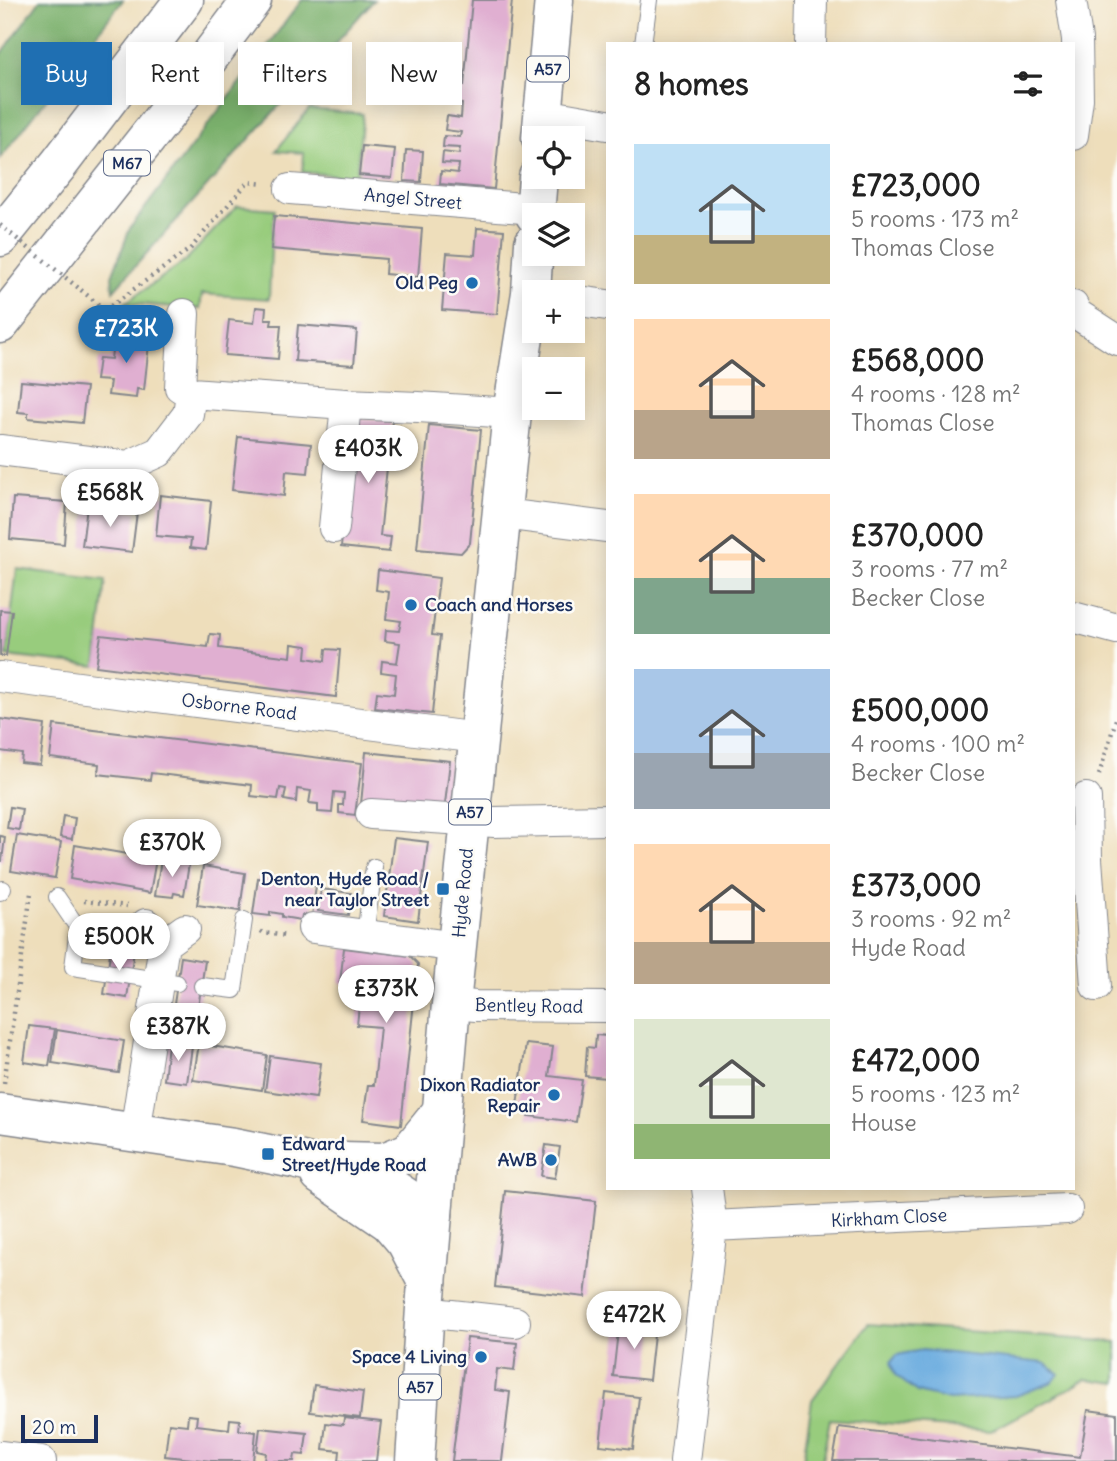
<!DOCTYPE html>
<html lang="en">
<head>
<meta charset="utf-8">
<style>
  body { margin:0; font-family:Delius,sans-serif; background:#f2f2f2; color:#222; height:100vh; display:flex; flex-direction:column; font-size:26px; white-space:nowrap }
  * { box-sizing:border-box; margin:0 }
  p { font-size:23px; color:#767676 }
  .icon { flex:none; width:38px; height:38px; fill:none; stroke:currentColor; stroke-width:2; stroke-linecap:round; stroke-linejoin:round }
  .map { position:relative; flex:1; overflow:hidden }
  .sheet { position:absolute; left:606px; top:42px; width:469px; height:1148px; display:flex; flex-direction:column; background:#fff; border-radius:0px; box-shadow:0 4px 18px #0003 }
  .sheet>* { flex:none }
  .guide { position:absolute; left:21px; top:42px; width:480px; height:63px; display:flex; gap:14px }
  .buttons { position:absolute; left:522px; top:126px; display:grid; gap:14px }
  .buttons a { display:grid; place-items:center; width:63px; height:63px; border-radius:0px; background:#fff; box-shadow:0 4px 18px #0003; font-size:35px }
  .scale { position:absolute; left:21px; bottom:18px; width:77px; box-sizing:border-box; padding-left:7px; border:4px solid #1b2f5e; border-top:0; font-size:19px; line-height:24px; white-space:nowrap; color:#1b2f5e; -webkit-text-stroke:5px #fdfcf7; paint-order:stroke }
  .price { position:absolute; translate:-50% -60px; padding:0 16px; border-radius:24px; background:#fff; color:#222; font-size:23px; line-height:46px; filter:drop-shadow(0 2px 4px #0008) }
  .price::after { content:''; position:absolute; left:50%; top:42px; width:21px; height:16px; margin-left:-10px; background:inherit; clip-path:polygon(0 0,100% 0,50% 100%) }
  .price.current { background:#1f6fb2; color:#fff }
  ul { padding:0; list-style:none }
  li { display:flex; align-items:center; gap:21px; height:175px; padding:0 28px }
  li span { display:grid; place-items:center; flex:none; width:196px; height:140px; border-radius:0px; color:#555 }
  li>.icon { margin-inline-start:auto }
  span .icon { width:84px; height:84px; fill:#fffc; stroke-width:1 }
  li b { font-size:30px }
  h2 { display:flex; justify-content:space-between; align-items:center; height:84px; padding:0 28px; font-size:30px }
  .pill { padding:0 24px; border-radius:0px; background:#fff; box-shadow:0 4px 18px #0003; font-size:24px; line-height:63px }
  .pill.current { background:#1f6fb2; color:#fff }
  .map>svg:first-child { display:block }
  .green { fill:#98cc7d; stroke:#5a7e6e; stroke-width:2; fill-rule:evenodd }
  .forest { fill:#7ab06c; stroke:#4a7065; stroke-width:2 }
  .water { fill:#6bacdf; stroke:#436e9e; stroke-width:2 }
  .building { fill:#e0afd1 }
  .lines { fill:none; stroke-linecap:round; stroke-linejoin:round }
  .lane-casing { stroke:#84868c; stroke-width:18 }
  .street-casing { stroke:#84868c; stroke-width:32 }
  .secondary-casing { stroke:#84868c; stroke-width:41 }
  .primary-casing { stroke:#84868c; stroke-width:41 }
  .highway-casing { stroke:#84868c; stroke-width:41 }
  .path { stroke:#84868c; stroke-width:4.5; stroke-dasharray:2 5; stroke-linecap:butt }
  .lane { stroke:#fff; stroke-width:16 }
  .street { stroke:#fff; stroke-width:30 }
  .secondary { stroke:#fff; stroke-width:38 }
  .primary { stroke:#fff; stroke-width:38 }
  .highway { stroke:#fff; stroke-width:38 }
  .path-bridge { stroke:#84868c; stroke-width:4.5; stroke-dasharray:2 5; stroke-linecap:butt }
  .poi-dot { fill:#1f6fb2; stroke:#fdfcf7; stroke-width:2.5 }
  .labels { text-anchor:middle; stroke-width:5; stroke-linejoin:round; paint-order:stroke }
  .shield { fill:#fdfcf7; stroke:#5f6c8c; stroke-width:2 }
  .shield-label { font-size:16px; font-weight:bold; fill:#1b2f5e }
  .street-label { font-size:18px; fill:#1b2f5e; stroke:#fdfcf7 }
  .poi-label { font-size:18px; font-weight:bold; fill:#1b2f5e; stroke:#fdfcf7; text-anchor:end }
</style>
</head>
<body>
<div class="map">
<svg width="1117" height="1461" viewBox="0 0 1117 1461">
  <rect width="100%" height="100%" fill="#fdfcf7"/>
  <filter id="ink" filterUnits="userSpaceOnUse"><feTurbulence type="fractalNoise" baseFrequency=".0143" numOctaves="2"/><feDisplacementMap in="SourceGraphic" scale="14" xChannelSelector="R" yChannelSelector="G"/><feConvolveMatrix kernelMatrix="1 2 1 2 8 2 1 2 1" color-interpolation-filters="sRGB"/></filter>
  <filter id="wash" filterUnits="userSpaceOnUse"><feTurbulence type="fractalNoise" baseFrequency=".00686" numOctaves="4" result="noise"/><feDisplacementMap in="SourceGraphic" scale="28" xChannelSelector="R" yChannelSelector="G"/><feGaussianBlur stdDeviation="1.57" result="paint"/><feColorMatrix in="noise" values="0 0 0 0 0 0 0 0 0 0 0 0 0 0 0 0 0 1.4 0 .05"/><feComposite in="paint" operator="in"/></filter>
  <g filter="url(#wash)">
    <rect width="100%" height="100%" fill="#eedebb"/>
    <path class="green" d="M309,109l54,5 -7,63 -54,-5 2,-19 -28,-2z
      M237,206l38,3 -4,40 -2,50 -67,-5 -2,15 -75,-6 59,-41z
      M17,569l89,11 -10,86 -90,-10z
      M868,1324l249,18v41l-30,-4 -96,52 -161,-12 -8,42h-19l9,-61zM1044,1363l9,8 -136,21z"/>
    <path class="forest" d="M40,0h83l-123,159v-103z
      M302,0h72l-261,291 -1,-15 18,-48z"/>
    <path class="water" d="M922,1350l122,13 15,11 -6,8 -37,14 -67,4 -32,-8 -22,-17 -4,-13 6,-7z"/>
    <g id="blocks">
      <path class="building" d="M472,0h40l-18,189 -54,-5 1,-13 17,2 1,-9 -17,-1 1,-11 16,2 1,-6 -17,-1 1,-11 16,1 1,-5 -16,-2 2,-14 14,2 1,-14 -21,-2 2,-18 21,2z
        M362,146l33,3 -3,29 -33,-3z
        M406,150l17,1 -2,31 -17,-1z
        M274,216l148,13 -4,48 -33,-3 1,-15 -115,-10z
        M477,228l27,2 -7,84 -55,-4 5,-57 28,2z
        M256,307l10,1 -1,11h7l-1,6h10l-3,34 -53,-4 4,-35 25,3z
        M298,325l59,5 -3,35 -59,-4z
        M114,332l36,3 -6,55 -7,-1 -1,9 -28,-3 2,-14 -14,-1 3,-22 12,1z
        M21,381l65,6 -4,36 -54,-5v-5l-10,-1z
        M354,418l38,3 -2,15 15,1 -1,12 -15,-1 -9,88 11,1 -2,15 -48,-5z
        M429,425l52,5 -11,113 -9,10 -44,-4z
        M238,437l73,7 -3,29 -22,-2 -2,25 -52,-6z
        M160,495l51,6 -5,49 -16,-2 1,-9 -35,-3z
        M13,498l54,4 -3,42 -54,-5z
        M87,506l50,6 -5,40 -50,-6z
        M378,570l61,8 -7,57 8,1 -8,78 -57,-6 2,-16 17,2 2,-20 -15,-2 1,-11 15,2 3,-20 -15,-2 1,-11 13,1 2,-10 -15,-2 3,-27 -13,-2z
        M0,610l12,1 -6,45h-6z
        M210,634l10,1 -1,13 72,9 1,-13 15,2 -1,12 19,3 1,-12 14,1 -4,47 -240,-31 5,-31 107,12z
        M0,719l45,6 -5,40 -19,-2 1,-9 -22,-3z
        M54,725l308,38 -7,52 -16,-2v-8h4l1,-12 -10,-1 -2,21 -14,-1v-8l-9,-1 2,-12 -14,-2 -1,13 -12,-2 2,-11 -6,-1 -2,11 -27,-3 1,-11 -101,-12 -1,7 -52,-6 1,-10 -49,-6z
        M366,752l84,9 -6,52 -83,-9z
        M10,807l12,2 -3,21 -12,-2z
        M63,816l12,2 -3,21 -12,-2z
        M17,835l44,7 -6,36 -44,-7z
        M0,836l5,1 -3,24h-2z
        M194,838l12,2 -4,21 -11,-1z
        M394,838l34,4 -10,79 -34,-5z
        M75,845l81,14 -6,34 -80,-14z
        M161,860l28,4 -5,31 -10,-2 -1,4 -18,-2z
        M203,866l42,7 -5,38 -43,-6z
        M258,878l58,8 -4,30 -10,-1 -1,5 -19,-3v-3l-12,-2v4l-17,-2z
        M321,889l30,4 -3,22 -30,-4z
        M111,947l23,4 -7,47 -23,-4z
        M344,948l66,8 8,8 -17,161 -38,-5 5,-35h6l6,-58 -23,-2 2,-19 19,3 3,-21 -41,-5z
        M181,957l24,4 -7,47 -24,-4z
        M29,1026l26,3 -6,37 -25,-4z
        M57,1030l67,11 -5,32 -67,-10z
        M596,1035l11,1v42l-22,-2 2,-29 8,1z
        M168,1044l24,3 -5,36 -23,-3z
        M199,1044l68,11 -5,35 -69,-10z
        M526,1044l27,3 -4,29 33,4 -6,42 -48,-6 1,-9 -12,-2z
        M270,1056l51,7 -5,35 -51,-7z
        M546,1145l14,2 -5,31 -14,-2z
        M505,1191l91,10 -11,96 -90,-10z
        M619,1322l36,4 -6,54 -36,-4z
        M467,1338l50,5 -3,28 -17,-2 -2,21 15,2 -8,69h-50z
        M314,1385l49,7 -3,26 -50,-6z
        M606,1393l33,4 -6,52 -33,-4z
        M1088,1410l29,4v47h-284l6,-34 241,30z
        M188,1415l9,1 -1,9 33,4 1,-10 10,1 -1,10 17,2 -3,29h-42l-46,-5 4,-33 18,2z
        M344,1418l37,4 -5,39h-37l1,-10 -17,-2 3,-26 17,2z
        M260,1428l47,5 -3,22 -9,-1 -1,7h-29l1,-8 -9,-2z"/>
    </g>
  </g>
  <g filter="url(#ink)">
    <use href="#blocks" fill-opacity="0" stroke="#84868c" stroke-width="2"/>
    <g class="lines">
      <g class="lane-casing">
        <path id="lane" d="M643,44l6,-44
          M0,892l3,-3
          M57,897l21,31 -5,39 104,16
          M365,935l9,-68
          M202,986l32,4 10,-70"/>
      </g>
      <g class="street-casing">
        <path id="street" d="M1071,0l6,39 1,60 -5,36
          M811,44l1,-44
          M544,114l63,11
          M290,189l245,20
          M572,300l35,5
          M1073,306l4,8 40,26
          M191,393l155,11 72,3 94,6
          M0,450l128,16 31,-14 29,-38 3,-21 -11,-6 4,-73
          M503,514l104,13
          M334,528l12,-124
          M1073,617l44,12
          M0,677l478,61
          M1086,798l1,61 9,127
          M371,814l123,8 113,-2
          M313,928l145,19
          M164,944l21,-15
          M451,1004l25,2 131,1
          M135,1133l29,-189 -18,-20
          M712,1226l355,-17
          M424,1312l91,10
          M0,1456l41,5
          M685,1461l27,-235 -5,-38"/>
      </g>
      <g class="secondary-casing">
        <path id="secondary" d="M0,1113l234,34 64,13 78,20 13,6 44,29
          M342,1161l42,1 25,-10 33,-41
          M320,1175l69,47 17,20 21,40"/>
      </g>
      <g class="primary-casing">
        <path id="primary" d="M541,138l13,-138
          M535,215l3,-38
          M415,1461l10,-153 26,-304 61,-591 19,-120 3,-50"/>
      </g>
      <g class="highway-casing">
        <path id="highway" d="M0,237l59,-73 125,-164
          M0,324l171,-216 81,-108"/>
      </g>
      <path class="path" d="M81,290l24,20 53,3
        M105,310l85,-61 58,-67 16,2
        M1099,775l18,-59
        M84,901l43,5
        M261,931l3,2 23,3
        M4,1083l27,-190"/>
      <use href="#lane" class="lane"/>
      <use href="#street" class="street"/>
      <use href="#secondary" class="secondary"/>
      <use href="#primary" class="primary"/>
      <use href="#highway" class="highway"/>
      <path class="path-bridge" d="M0,225l81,65"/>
    </g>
  </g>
  <g class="poi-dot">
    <circle cx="472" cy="283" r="7"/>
    <circle cx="411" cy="605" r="7"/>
    <rect x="436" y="882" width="14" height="14" rx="3.5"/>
    <circle cx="554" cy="1095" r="7"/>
    <rect x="261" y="1147" width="14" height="14" rx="3.5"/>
    <circle cx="551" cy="1160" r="7"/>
    <circle cx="481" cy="1357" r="7"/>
  </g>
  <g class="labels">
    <g class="shield">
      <rect x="527" y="56.5" width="42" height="25" rx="5"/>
      <rect x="104" y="150.5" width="46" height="25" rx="5"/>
      <rect x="449" y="799.5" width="42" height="25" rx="5"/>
      <rect x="399" y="1374.5" width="42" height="25" rx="5"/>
    </g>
    <g class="shield-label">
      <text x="548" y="75">A57</text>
      <text x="127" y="169">M67</text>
      <text x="470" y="818">A57</text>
      <text x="420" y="1393">A57</text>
    </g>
    <g class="street-label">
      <text transform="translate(413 199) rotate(5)" y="6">Angel Street</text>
      <text transform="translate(239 707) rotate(7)" y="6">Osborne Road</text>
      <text transform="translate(463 893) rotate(-85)" y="6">Hyde Road</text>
      <text transform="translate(529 1006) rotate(1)" y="6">Bentley Road</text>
      <text transform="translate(889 1218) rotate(-3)" y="6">Kirkham Close</text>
    </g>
    <g class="poi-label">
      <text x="458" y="289">Old Peg</text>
      <text x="425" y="611" text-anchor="start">Coach and Horses</text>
      <text x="429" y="885">Denton, Hyde Road /<tspan x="429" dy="21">near Taylor Street</tspan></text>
      <text x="540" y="1091">Dixon Radiator<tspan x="540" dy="21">Repair</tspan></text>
      <text x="282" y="1150" text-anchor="start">Edward<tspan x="282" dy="21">Street/Hyde Road</tspan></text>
      <text x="537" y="1166">AWB</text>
      <text x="467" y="1363">Space 4 Living</text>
    </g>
  </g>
</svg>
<div class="buttons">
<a><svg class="icon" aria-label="locate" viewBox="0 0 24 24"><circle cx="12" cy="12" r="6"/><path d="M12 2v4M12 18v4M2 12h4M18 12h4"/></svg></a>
<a><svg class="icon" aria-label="layers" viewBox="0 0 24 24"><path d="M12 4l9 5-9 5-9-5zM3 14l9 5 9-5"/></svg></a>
<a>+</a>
<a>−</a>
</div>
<div class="scale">20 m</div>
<b class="price current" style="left:126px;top:365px">£723K</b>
<b class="price" style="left:368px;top:485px">£403K</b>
<b class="price" style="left:110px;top:529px">£568K</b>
<b class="price" style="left:172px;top:879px">£370K</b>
<b class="price" style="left:119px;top:973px">£500K</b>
<b class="price" style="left:386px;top:1025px">£373K</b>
<b class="price" style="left:178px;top:1063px">£387K</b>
<b class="price" style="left:634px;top:1351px">£472K</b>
<div class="guide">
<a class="pill current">Buy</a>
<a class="pill">Rent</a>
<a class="pill">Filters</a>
<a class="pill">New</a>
</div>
<section class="sheet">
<h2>8 homes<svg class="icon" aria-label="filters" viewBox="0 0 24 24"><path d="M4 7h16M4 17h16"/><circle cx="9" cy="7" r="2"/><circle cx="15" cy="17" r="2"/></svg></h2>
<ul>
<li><span style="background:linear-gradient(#bfe0f5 65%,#c2b280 0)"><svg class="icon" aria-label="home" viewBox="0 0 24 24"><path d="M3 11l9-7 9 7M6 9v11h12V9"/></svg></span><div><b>£723,000</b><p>5 rooms · 173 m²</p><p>Thomas Close</p></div></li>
<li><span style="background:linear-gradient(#ffd9b3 65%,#b9a48a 0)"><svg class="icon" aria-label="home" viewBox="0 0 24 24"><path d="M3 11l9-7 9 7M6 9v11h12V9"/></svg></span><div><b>£568,000</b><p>4 rooms · 128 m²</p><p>Thomas Close</p></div></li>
<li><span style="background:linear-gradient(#ffd9b3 60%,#7fa58c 0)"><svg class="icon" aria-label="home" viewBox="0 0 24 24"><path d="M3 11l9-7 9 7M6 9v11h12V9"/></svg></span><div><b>£370,000</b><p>3 rooms · 77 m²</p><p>Becker Close</p></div></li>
<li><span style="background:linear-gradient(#a9c7e8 60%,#9aa5b1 0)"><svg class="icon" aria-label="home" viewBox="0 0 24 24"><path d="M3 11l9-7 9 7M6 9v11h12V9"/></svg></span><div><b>£500,000</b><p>4 rooms · 100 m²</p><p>Becker Close</p></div></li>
<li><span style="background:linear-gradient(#ffd9b3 70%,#b9a48a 0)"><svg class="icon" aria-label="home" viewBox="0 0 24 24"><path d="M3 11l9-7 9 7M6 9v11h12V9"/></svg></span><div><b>£373,000</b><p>3 rooms · 92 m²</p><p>Hyde Road</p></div></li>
<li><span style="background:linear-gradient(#dfe7d0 75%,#8fb573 0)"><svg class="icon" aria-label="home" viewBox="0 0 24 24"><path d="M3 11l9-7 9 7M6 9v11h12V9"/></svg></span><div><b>£472,000</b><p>5 rooms · 123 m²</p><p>House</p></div></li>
</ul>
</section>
</div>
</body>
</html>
